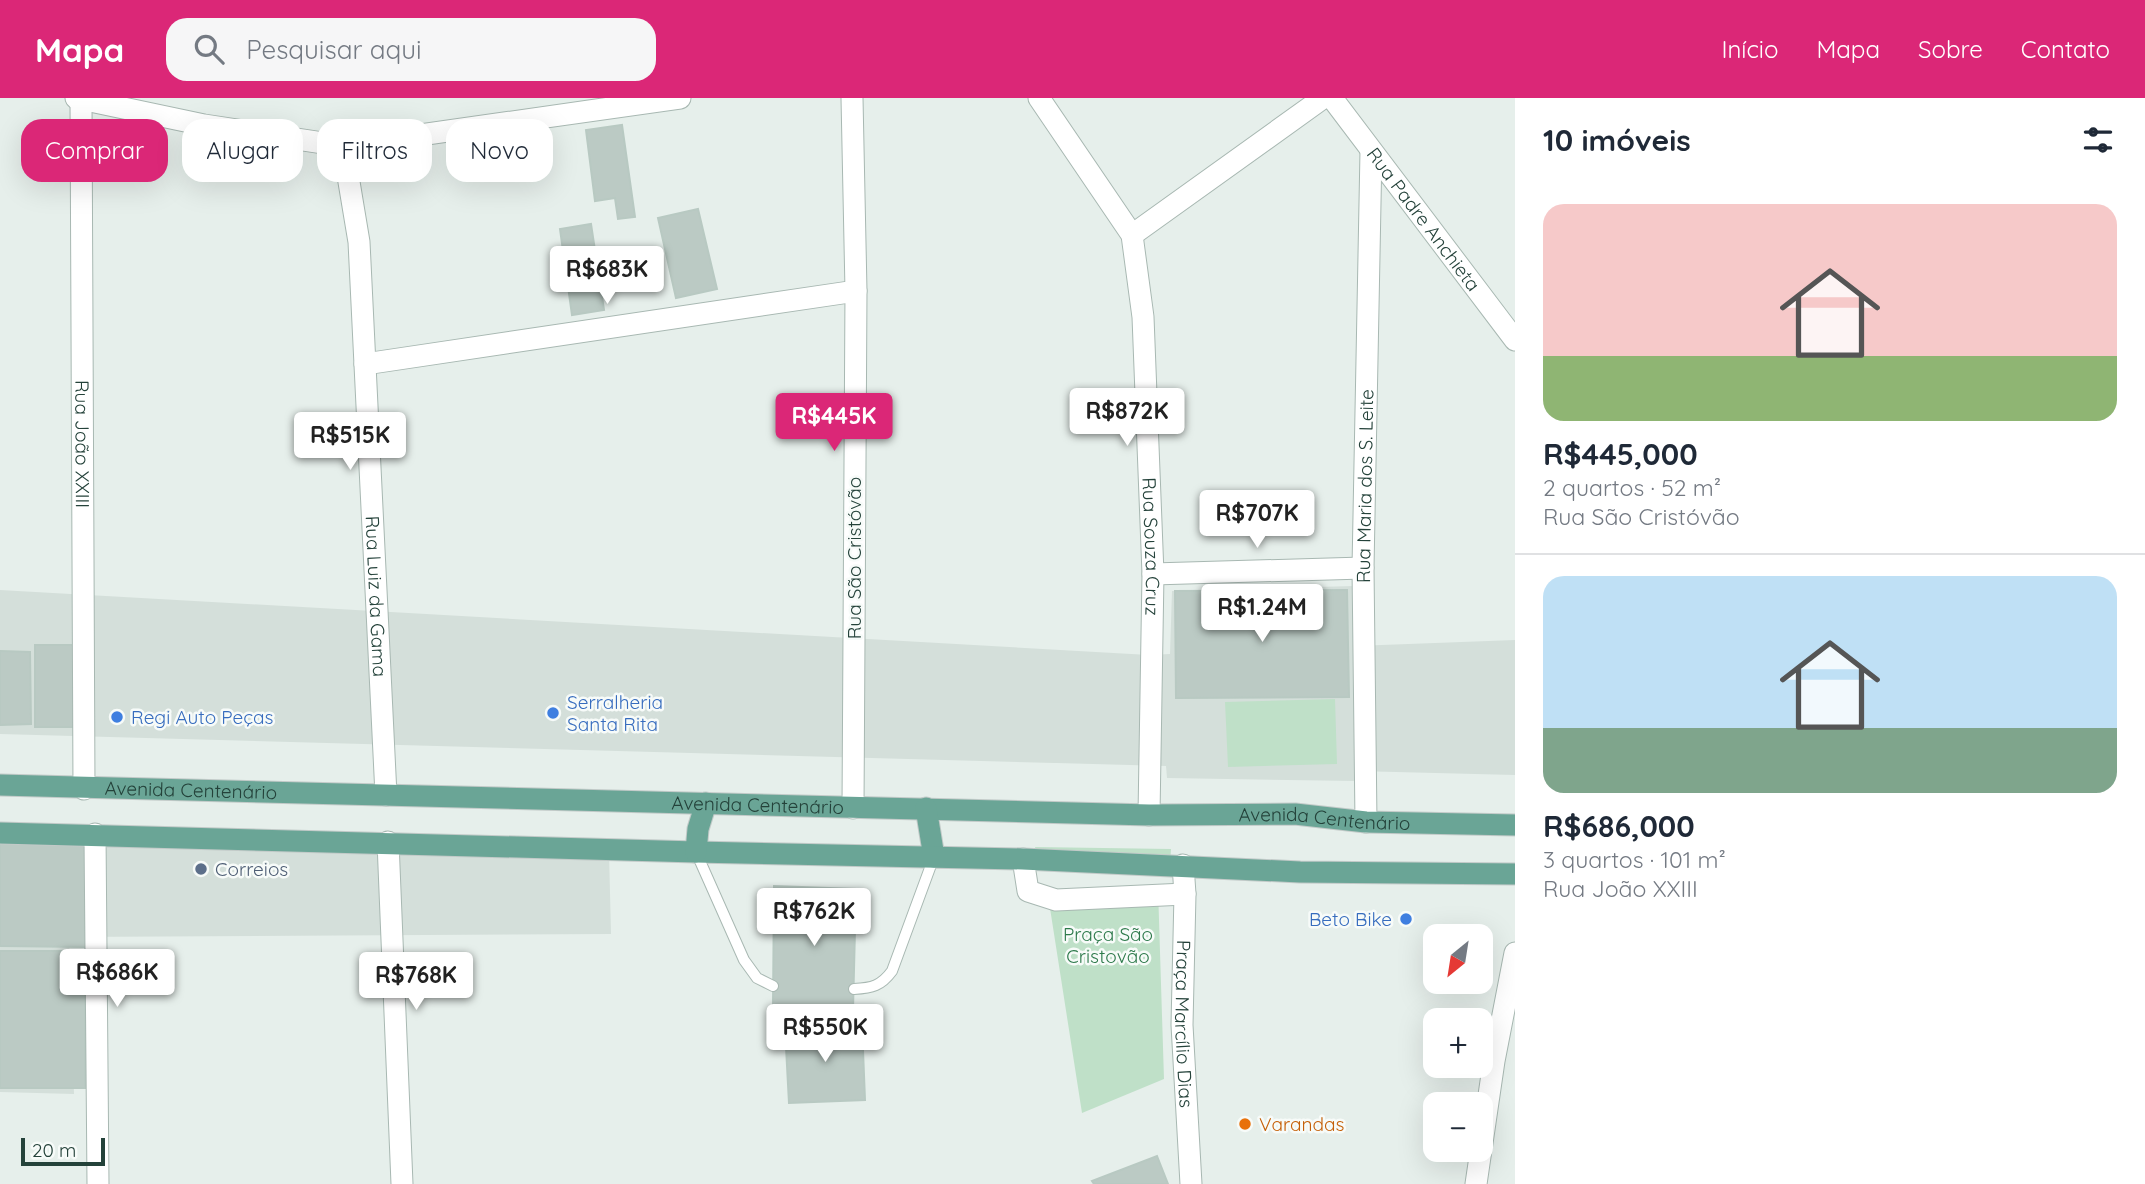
<!DOCTYPE html>
<html lang="pt">
<head>
<meta charset="utf-8">
<style>
  body { margin:0; font-family:Quicksand,sans-serif; background:#f6f6f7; color:#1f2937; height:100vh; display:flex; flex-direction:column; font-size:26px; white-space:nowrap }
  * { box-sizing:border-box; margin:0 }
  p { font-size:23px; color:#747a83 }
  .icon { flex:none; width:38px; height:38px; fill:none; stroke:currentColor; stroke-width:2; stroke-linecap:round; stroke-linejoin:round }
  .map { position:relative; flex:1; overflow:hidden }
  .sheet { display:flex; flex-direction:column; background:#fff; width:630px }
  .sheet>* { flex:none }
  .top-card { position:absolute; left:21px; top:21px; width:665px; height:63px; display:flex; gap:14px }
  .needle { width:46px; rotate:210deg }
  .tools { position:absolute; left:1423px; top:826px; display:grid; gap:14px }
  .tools a { display:grid; place-items:center; width:70px; height:70px; border-radius:14px; background:#fff; box-shadow:0 7px 28px #0002; font-size:35px }
  .scale { position:absolute; left:21px; bottom:18px; width:84px; box-sizing:border-box; padding-left:7px; border:4px solid #24423a; border-top:0; font-size:19px; line-height:24px; white-space:nowrap; color:#24423a; -webkit-text-stroke:5px #f7fbf9; paint-order:stroke }
  .price { position:absolute; translate:-50% -60px; padding:0 16px; border-radius:7px; background:#fff; color:#222; font-size:23px; line-height:46px; filter:drop-shadow(0 2px 4px #0008) }
  .price::after { content:''; position:absolute; left:50%; top:42px; width:21px; height:16px; margin-left:-10px; background:inherit; clip-path:polygon(0 0,100% 0,50% 100%) }
  .price.active { background:#db2777; color:#fff }
  ul { padding:0; list-style:none }
  li { display:grid; align-content:center; gap:14px; height:371px; padding:0 28px }
  li+li { border-top:2px solid #e0e1e3 }
  li span { display:grid; place-items:center; height:217px; border-radius:21px; color:#555 }
  li>.icon { margin-inline-start:auto }
  span .icon { width:126px; height:126px; fill:#fffc; stroke-width:1 }
  li b { font-size:30px }
  h2 { display:flex; justify-content:space-between; align-items:center; height:84px; padding:0 28px; font-size:30px }
  .tag { padding:0 24px; border-radius:21px; background:#fff; box-shadow:0 7px 28px #0002; font-size:24px; line-height:63px }
  .tag.active { background:#db2777; color:#fff }
  header { display:flex; align-items:center; gap:42px; box-sizing:border-box; height:98px; padding:0 35px; background:#db2777; color:#fff }
  header strong { font-size:33px }
  nav { display:flex; gap:38px; margin-inline-start:auto; font-size:24px }
  .search { width:490px; height:63px; background:#f6f6f7; display:flex; align-items:center; gap:18px; box-sizing:border-box; padding:0 24px; border-radius:21px; color:#747a83; font-size:26px }
  main { display:flex; flex:1; min-height:0 }
  .map>svg:first-child { display:block }
  .built { fill:#d4dfda }
  .green { fill:#bfe0c8 }
  .building { fill:#bbcac4; stroke:#b8c9c2; stroke-width:2 }
  .lines { fill:none; stroke-linecap:round; stroke-linejoin:round }
  .service-casing { stroke:#a8b8b2; stroke-width:12 }
  .minor-casing { stroke:#a8b8b2; stroke-width:23 }
  .tertiary-casing { stroke:#a8b8b2; stroke-width:23 }
  .primary-casing { stroke:#c2cac8; stroke-width:23 }
  .service { stroke:#fff; stroke-width:10 }
  .minor { stroke:#fff; stroke-width:21 }
  .tertiary { stroke:#fff; stroke-width:21 }
  .primary { stroke:#6aa596; stroke-width:21 }
  .shop-dot { fill:#3f7fe0; stroke:#f7fbf9; stroke-width:2.5 }
  .service-dot { fill:#5c6f8a; stroke:#f7fbf9; stroke-width:2.5 }
  .food-dot { fill:#e8710a; stroke:#f7fbf9; stroke-width:2.5 }
  .labels { text-anchor:middle; stroke-width:5; stroke-linejoin:round; paint-order:stroke }
  .street-label { font-size:19px; fill:#24423a; stroke:#f7fbf9 }
  .shop-label { font-size:19px; fill:#366cbe; stroke:#f7fbf9; text-anchor:start }
  .service-label { font-size:19px; fill:#4e5e75; stroke:#f7fbf9; text-anchor:start }
  .park-label { font-size:19px; fill:#2d7a4b; stroke:#f7fbf9 }
  .food-label { font-size:19px; fill:#c56008; stroke:#f7fbf9; text-anchor:start }
</style>
</head>
<body>
<header>
<strong>Mapa</strong>
<div class="search"><svg class="icon" aria-label="search" viewBox="0 0 24 24"><circle cx="10" cy="10" r="6"/><path d="M15 15l6 6"/></svg>Pesquisar aqui</div>
<nav><a>Início</a><a>Mapa</a><a>Sobre</a><a>Contato</a></nav>
</header>
<main>
<div class="map">
<svg width="1515" height="1086" viewBox="0 0 1515 1086">
  <rect width="100%" height="100%" fill="#e6efeb"/>
  <path class="built" d="M1354,488l1,60 160,-6v135l-159,-4v10l-189,-3 -1,-12 -1166,-32v-144l1149,65 21,-1 2,-63z
    M0,739l609,15 2,82 -542,3 5,157 -74,-2z"/>
  <path class="green" d="M1335,601l2,65 -109,3 -3,-65z
    M1035,749l136,2 -1,15 -131,-2z
    M1158,790l6,191 -82,34 -35,-224z"/>
  <path class="building" d="M622,27l13,92 -17,2 -3,-21 -20,3 -9,-71z
    M698,111l19,80 -41,9 -18,-80z
    M591,126l13,86 -32,5 -12,-86z
    M1347,492l2,107 -173,1 -1,-107z
    M35,547h47l1,82h-48z
    M0,553l30,1 1,72 -31,1z
    M0,744h86v105l-86,-1z
    M774,788l82,3 -3,121 -80,-3z
    M0,853h85v137h-85z
    M862,927l3,75 -76,3 -4,-75z
    M1157,1058l11,28h-74l-2,-3z"/>
  <g class="lines">
    <g class="service-casing">
      <path id="service" d="M696,754l48,108 13,18 16,8
        M854,891c18,-1 27,-3 38,-18l42,-114"/>
    </g>
    <g class="minor-casing">
      <g id="minor">
        <path d="M76,0l128,27 139,21 337,-48"/>
        <path d="M852,0l4,193 -3,517"/>
        <path id="s1" d="M1039,0l93,137 11,82 10,257 -4,241"/>
        <path id="s2" d="M81,1l3,690"/>
        <path id="s3" d="M343,48l16,96 27,553"/>
        <path d="M1132,137l191,-137"/>
        <path d="M365,266l491,-73"/>
        <path d="M1153,476l210,-6"/>
        <path id="s4" d="M1366,724l-3,-254 8,-417"/>
        <path d="M95,736l3,350"/>
        <path d="M388,744l14,342"/>
        <path d="M1023,761l5,32 28,9 129,-6"/>
        <path id="s5" d="M1183,767l2,29 -3,131 9,159"/>
        <path d="M1476,1086l18,-123 21,-108"/>
      </g>
    </g>
    <g class="tertiary-casing">
      <g id="tertiary">
        <path id="s6" d="M1332,0l183,242"/>
      </g>
    </g>
    <g class="primary-casing">
      <g id="primary">
        <path id="s7" d="M0,687l1149,30 146,-1 71,8 149,3"/>
        <path d="M926,710l8,49"/>
        <path d="M0,735l696,19 327,7 277,13 215,2"/>
        <path d="M696,754l2,-23 8,-26"/>
      </g>
    </g>
    <use href="#service" class="service"/>
    <use href="#minor" class="minor"/>
    <use href="#tertiary" class="tertiary"/>
    <use href="#primary" class="primary"/>
  </g>
  <g class="shop-dot">
    <circle cx="553" cy="615" r="7"/>
    <circle cx="117" cy="619" r="7"/>
    <circle cx="1406" cy="821" r="7"/>
  </g>
  <circle class="service-dot" cx="201" cy="771" r="7"/>
  <circle class="food-dot" cx="1245" cy="1026" r="7"/>
  <g class="labels">
    <g class="street-label">
      <text dy="7" stroke="none"><textPath href="#s6" startOffset="152">Rua Padre Anchieta</textPath></text>
      <text dy="7" stroke="none"><textPath href="#s2" startOffset="345">Rua João XXIII</textPath></text>
      <text dy="7" stroke="none"><textPath href="#s4" startOffset="336">Rua Maria dos S. Leite</textPath></text>
      <text dy="7" stroke="none"><textPath href="#s1" startOffset="478">Rua Souza Cruz</textPath></text>
      <text transform="translate(854 460) rotate(-90)" y="7">Rua São Cristóvão</text>
      <text dy="7" stroke="none"><textPath href="#s3" startOffset="452">Rua Luiz da Gama</textPath></text>
      <text dy="7" stroke="none"><textPath href="#s7" startOffset="191">Avenida Centenário</textPath></text>
      <text dy="7" stroke="none"><textPath href="#s7" startOffset="758">Avenida Centenário</textPath></text>
      <text dy="7" stroke="none"><textPath href="#s7" startOffset="1325">Avenida Centenário</textPath></text>
      <text dy="7" stroke="none"><textPath href="#s5" startOffset="159">Praça Marcílio Dias</textPath></text>
    </g>
    <g class="shop-label">
      <text x="567" y="611">Serralheria<tspan x="567" dy="22">Santa Rita</tspan></text>
      <text x="131" y="626">Regi Auto Peças</text>
      <text x="1392" y="828" text-anchor="end">Beto Bike</text>
    </g>
    <g class="service-label">
      <text x="215" y="778">Correios</text>
    </g>
    <g class="park-label">
      <text x="1108" y="843">Praça São<tspan x="1108" dy="22">Cristovão</tspan></text>
    </g>
    <g class="food-label">
      <text x="1259" y="1033">Varandas</text>
    </g>
  </g>
</svg>
<div class="tools">
<a><svg class="needle" viewBox="-14 -14 28 28"><path d="M0-13l5 13h-10z" fill="#e53935"/><path d="M0 13l5-13h-10z" fill="#747a83"/></svg></a>
<a>+</a>
<a>−</a>
</div>
<div class="scale">20 m</div>
<b class="price" style="left:607px;top:208px">R$683K</b>
<b class="price" style="left:1127px;top:350px">R$872K</b>
<b class="price active" style="left:834px;top:355px">R$445K</b>
<b class="price" style="left:350px;top:374px">R$515K</b>
<b class="price" style="left:1257px;top:452px">R$707K</b>
<b class="price" style="left:1262px;top:546px">R$1.24M</b>
<b class="price" style="left:814px;top:850px">R$762K</b>
<b class="price" style="left:117px;top:911px">R$686K</b>
<b class="price" style="left:416px;top:914px">R$768K</b>
<b class="price" style="left:825px;top:966px">R$550K</b>
<div class="top-card">
<a class="tag active">Comprar</a>
<a class="tag">Alugar</a>
<a class="tag">Filtros</a>
<a class="tag">Novo</a>
</div>
</div>
<section class="sheet">
<h2>10 imóveis<svg class="icon" aria-label="filters" viewBox="0 0 24 24"><path d="M4 7h16M4 17h16"/><circle cx="9" cy="7" r="2"/><circle cx="15" cy="17" r="2"/></svg></h2>
<ul>
<li><span style="background:linear-gradient(#f6c9c9 70%,#8fb573 0)"><svg class="icon" aria-label="home" viewBox="0 0 24 24"><path d="M3 11l9-7 9 7M6 9v11h12V9"/></svg></span><div><b>R$445,000</b><p>2 quartos · 52 m²</p><p>Rua São Cristóvão</p></div></li>
<li><span style="background:linear-gradient(#bfe0f5 70%,#7fa58c 0)"><svg class="icon" aria-label="home" viewBox="0 0 24 24"><path d="M3 11l9-7 9 7M6 9v11h12V9"/></svg></span><div><b>R$686,000</b><p>3 quartos · 101 m²</p><p>Rua João XXIII</p></div></li>
</ul>
</section>
</main>
</body>
</html>
